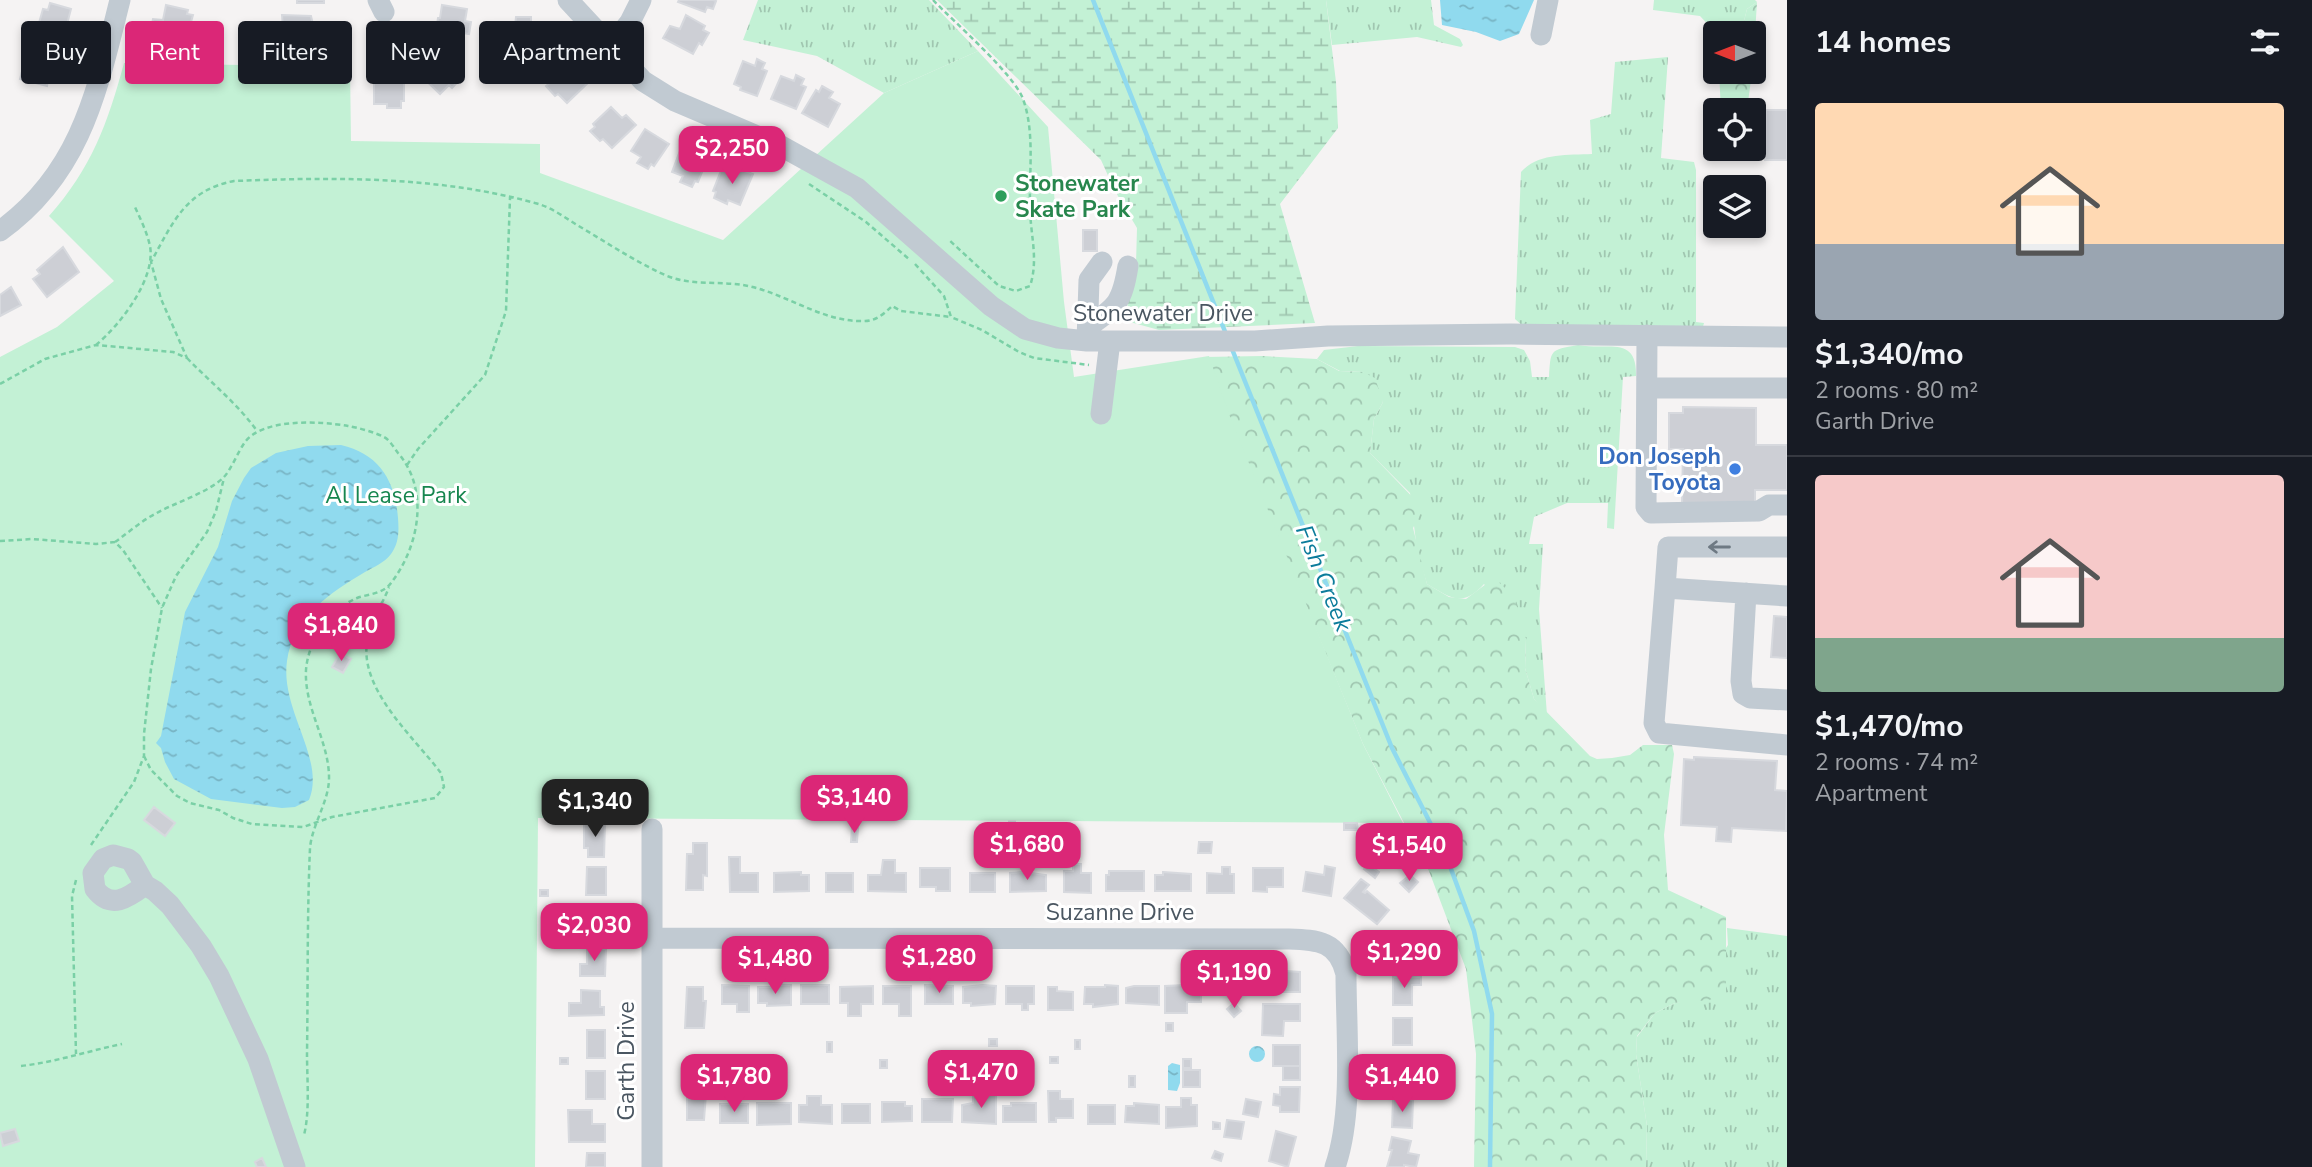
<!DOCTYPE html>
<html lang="en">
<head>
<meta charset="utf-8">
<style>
  body { margin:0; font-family:"Nunito Sans",sans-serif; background:#242831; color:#f1f3f6; height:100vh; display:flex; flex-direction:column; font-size:26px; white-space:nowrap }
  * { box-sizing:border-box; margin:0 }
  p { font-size:23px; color:#9ea1a6 }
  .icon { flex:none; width:38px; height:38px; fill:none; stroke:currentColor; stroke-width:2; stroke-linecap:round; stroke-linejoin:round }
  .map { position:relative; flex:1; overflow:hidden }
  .panel { display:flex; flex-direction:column; background:#171b24; width:525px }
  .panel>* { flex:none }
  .hud { position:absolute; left:21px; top:21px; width:665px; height:63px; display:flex; gap:14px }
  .needle { width:46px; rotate:270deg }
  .buttons { position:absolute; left:1703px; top:21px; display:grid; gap:14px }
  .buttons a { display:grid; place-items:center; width:63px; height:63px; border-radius:7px; background:#171b24; box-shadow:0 4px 10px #0003; font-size:35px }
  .price { position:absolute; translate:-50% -60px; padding:0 16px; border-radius:14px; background:#db2777; color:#fff; font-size:23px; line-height:46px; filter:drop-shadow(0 2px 4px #0008) }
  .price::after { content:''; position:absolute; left:50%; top:42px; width:21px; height:16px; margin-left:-10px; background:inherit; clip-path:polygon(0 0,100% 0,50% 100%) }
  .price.selected { background:#222; color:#fff }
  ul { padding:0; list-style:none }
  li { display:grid; align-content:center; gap:14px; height:371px; padding:0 28px }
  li+li { border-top:2px solid #363941 }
  li span { display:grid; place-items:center; height:217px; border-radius:7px; color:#555 }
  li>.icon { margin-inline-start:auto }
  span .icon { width:126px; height:126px; fill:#fffc; stroke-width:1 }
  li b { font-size:30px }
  h2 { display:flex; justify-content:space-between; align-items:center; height:84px; padding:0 28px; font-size:30px }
  .pill { padding:0 24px; border-radius:7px; background:#171b24; box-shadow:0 4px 10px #0003; font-size:24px; line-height:63px }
  .pill.selected { background:#db2777; color:#fff }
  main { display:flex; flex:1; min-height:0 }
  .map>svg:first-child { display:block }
  .grass { fill:url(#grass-tufts) }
  .forest { fill:url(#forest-crowns) }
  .wetland { fill:url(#wetland-marsh) }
  .green { fill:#c3f1d5 }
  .water { fill:url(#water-ripples) }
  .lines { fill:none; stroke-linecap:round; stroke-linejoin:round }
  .stream { stroke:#90daee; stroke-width:4.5 }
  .building { fill:#cdcfd5; stroke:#d7d9de; stroke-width:2 }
  .path { stroke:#7ad0a6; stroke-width:2.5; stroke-dasharray:5 3.5; stroke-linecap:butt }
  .minor { stroke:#c1cad2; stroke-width:21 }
  .oneway { stroke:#6e7983 }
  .leisure-dot { fill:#2e9e5b; stroke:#fff; stroke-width:2.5 }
  .shop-dot { fill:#3f7fe0; stroke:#fff; stroke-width:2.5 }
  .labels { text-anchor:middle; stroke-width:6; stroke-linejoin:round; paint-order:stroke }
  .leisure-label { font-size:23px; font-weight:bold; fill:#27864d; stroke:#fff; text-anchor:start }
  .street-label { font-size:23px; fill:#4a5661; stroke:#fff }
  .shop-label { font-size:23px; font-weight:bold; fill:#366cbe; stroke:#fff; text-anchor:end }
  .park-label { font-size:23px; fill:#17864f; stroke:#fff }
  .water-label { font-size:24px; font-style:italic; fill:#0c7c9b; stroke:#fff }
</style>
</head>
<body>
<main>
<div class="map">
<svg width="1787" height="1167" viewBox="0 0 1787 1167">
  <defs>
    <pattern id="grass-tufts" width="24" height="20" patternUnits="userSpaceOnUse" patternTransform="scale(1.75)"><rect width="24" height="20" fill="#c3f1d5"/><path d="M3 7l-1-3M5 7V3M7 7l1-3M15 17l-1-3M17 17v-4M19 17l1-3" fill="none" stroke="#a0c6b0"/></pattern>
    <pattern id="forest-crowns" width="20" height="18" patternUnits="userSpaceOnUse" patternTransform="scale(1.75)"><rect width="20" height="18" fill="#c3f1d5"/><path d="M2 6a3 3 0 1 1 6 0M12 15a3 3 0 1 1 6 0" fill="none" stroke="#a0c6b0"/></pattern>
    <pattern id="wetland-marsh" width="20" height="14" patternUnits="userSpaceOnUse" patternTransform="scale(1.75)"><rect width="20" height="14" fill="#c3f1d5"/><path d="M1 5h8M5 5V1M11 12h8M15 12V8" fill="none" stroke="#a0c6b0"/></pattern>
    <pattern id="water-ripples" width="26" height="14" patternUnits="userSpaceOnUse" patternTransform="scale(1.75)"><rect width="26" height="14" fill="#90daee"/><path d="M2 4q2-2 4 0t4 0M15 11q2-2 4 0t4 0" fill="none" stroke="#78b4c4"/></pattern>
  </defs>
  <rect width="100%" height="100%" fill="#f5f3f3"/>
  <path class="grass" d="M758,0h171l49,51 -94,42 -67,-37 -74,-16z
    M1326,0h105l3,25 26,14 3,6 -2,2 -44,-10 -85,8z
    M1654,0h101l2,2 -10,7 -6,24h-25l-16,-17 -47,-6z
    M1668,57l-7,101 33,4 2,8v152l8,1 -2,7 -177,-2 -10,-9 6,-147c17,-19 46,-17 71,-18l-2,-34 21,-6 4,-52z
    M1578,345c30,6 59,-10 58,31l-13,1 -9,152 -7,-1 1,-25h-41l-33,14 -5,27h14l-4,65 8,106 -13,-16 -9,-31 1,-29 -42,-55c-22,24 -33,14 -57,0l-10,-34 -7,-57 -40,-40 4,-34 9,-17 -20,-30 -23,-1 -23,-12 7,-9 34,-4 157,1 9,3 6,11 2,16h17c2,-27 0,-27 29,-32z
    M1727,928l60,8v231h-141l1,-41 -11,-72 1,-17 18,-24 20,-10 16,-3 37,-55z"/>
  <path class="forest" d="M1757,2l-3,48v-17h-13l6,-24z
    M1719,72h33l-5,38h-26z
    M1719,149h24l-1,8h-23z
    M1263,356l54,3 22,12 24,1 12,6 8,24 -9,17 -4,34 53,55 -10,20 14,56 22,13 17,2 28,-21 20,18 12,43 -1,29 9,31 56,57 7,3 15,-1 18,-3 13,-10h29l2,9 -10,81 4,55 58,27v77l-17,6 -34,3 -20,10 -18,23 -1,18 11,72 -1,41h-172l2,-113 -10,-85 -37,-98 -66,-127 -159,-387z"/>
  <path class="wetland" d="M937,0h389l10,82 2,46 -58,76 35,119 -156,7 -29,-8 -3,-14 9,-44 1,-36 -22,-37 -14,-31z"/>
  <path class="green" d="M978,51l70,76 16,175 10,75 135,-21 20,58 134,330 40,79 -865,-5 -3,349h-535v-810l57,-30 57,-46 -65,-65c42,-47 59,-93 75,-153l226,4 1,74 189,3v29l183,67 161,-147z"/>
  <path class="water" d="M1440,0h94l-15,34 -19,7 -24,-9 -34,-7z
    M341,445c38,9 54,35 57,73 1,13 1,25 -7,36 -7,9 -17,13 -26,18 -35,21 -72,45 -78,89 -7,49 39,98 22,139l-14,7 -13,1 -71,-9 -37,-20 -9,-17 -4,-14 -5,-5 5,-7 24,-124 33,-65 14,-46 12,-23 7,-10 25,-15 32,-7z
    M1249 1054a8 8 0 1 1 16 0a8 8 0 1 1-16 0Z
    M1172,1063l8,2v18l-3,8 -9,-1v-24z"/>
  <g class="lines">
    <path class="stream" d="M1093,0l133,334
      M1232,349l160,399 52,102 30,81 18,83 -2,153"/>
  </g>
  <path class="building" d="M297,0h27v3h-27z
    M679,0h34l3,1 -3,8 -6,-2 -2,5 -27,-10z
    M50,3l21,6 -5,19 8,2 -4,15 -27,-7 1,-4h-2l3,-10 -6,-1 4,-14 5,1z
    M166,5l22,5 -1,4 6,1 -4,14 -4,-1 -3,13 -32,-8 3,-14 10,1z
    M442,5l25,4 -2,12 6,1 -2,12 -6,-1v4l-27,-5 2,-14h2z
    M282,15l29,1 3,13h10v16l-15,-1v-3l-25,-1z
    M686,15l19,11 -2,4 6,3 -7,12 -3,-2 -6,11 -30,-16 7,-12 10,3z
    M516,17h15v33h-13v4h-14l-1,-6h-3v-22h15z
    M28,48l33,8 -4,15 -8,2 -2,13 -27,-7z
    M444,55l16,16 -3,2 5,4 -10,11 -3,-3 -9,9 -24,-23 10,-10 8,6z
    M757,59l8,4 -3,6 5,2 -10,25 -17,-6 1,-3 -7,-3 9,-23 12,5z
    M564,64l10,12 8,-6 9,10 -24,23 -9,-9 -3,2 -9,-10 5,-4 -3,-3z
    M374,70h14l1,10 15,1v20h-3v7h-14v-4h-13z
    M796,75l8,4 -3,6 5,2 -10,22 -25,-10 10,-23 13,5z
    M822,86l11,6 -4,6 11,6 -12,23 -26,-14 14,-23 3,2z
    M611,107l11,11 4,-3 10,10 -24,23 -9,-9 -3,2 -10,-10 5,-4 -2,-3z
    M1766,110h21v50h-22z
    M645,129l24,15 -15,22 -3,-2 -3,5 -11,-6 4,-6 -10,-6z
    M681,148l27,9 -10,25 -3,-1 -3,6 -12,-5 3,-6 -11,-4z
    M722,168l15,6 2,-5 14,5 -13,31 -12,-5 -1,4 -13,-6 2,-6 -3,-1z
    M1083,230h14v21h-14z
    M63,247l16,25 -32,25 -14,-18 7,-5 -3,-4z
    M11,287l10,18 -21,11v-21z
    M1683,407l73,1v37h31v45h-32v14h-73l1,-55h-14v-36h14z
    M1774,616l13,1v41l-16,-1z
    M340,653l11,6 -8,14 -11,-6z
    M1694,757l83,4 -2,29 12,1 -1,40 -54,-3 -1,14 -15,-1 1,-14 -36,-2 3,-66 10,1z
    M154,807l21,16 -10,13 -21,-16z
    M1009,821h6v11l-6,1z
    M584,823h21l-1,34h-16v-9h-4z
    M1063,823h7v7h-7z
    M1344,823h13l1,7h-14z
    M852,827l6,1 -1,14h-6z
    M1199,842h13l-1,11h-13z
    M693,843h14v33l-4,-1v15h-17l1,-36h6z
    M729,857h11v16h18v19h-28z
    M883,860h12v13h11v19l-38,-1v-16h13z
    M1073,864h8v9h10v20l-27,-1v-21h9z
    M1368,864l11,8 -4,6 -11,-9z
    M1325,866l10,2 -4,28 -28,-5 3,-19 18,3z
    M587,867h19v28h-20z
    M1222,867h8v7h4v19h-27v-20l15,1z
    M920,868h30v23h-14v-4h-16z
    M1253,868h30v19h-16v5l-14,-1z
    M1109,871h35v20h-38v-16h3z
    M801,872v3h8v16l-35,1v-19z
    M1024,872l22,3v16l-36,1v-19z
    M1163,872l28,2v17h-36v-16h8z
    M826,873h27v19h-27z
    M970,873h25v19h-25z
    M1410,875l8,7 -9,10 -9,-9z
    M1361,879l8,6 -6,7 2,1 2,-2 22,19 -12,14 -33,-26z
    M540,890h8v6h-8z
    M572,906h32v14h-4v16h-19v-16h-9z
    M587,949h19l-1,27h-25v-12h7z
    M1269,970l31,2v20h-47v-18h16z
    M1393,977h28v8h-9v20h-19z
    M722,985l27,1v26h-12v-8h-15z
    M779,985h12v20l-24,1v-3h-9v-16h21z
    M801,985h28v19h-28z
    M925,985l28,1v18h-28z
    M983,985l13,1 -1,18 -24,2v-3h-8v-16z
    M1105,985l13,1v18l-25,3v-3h-9l1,-17h20z
    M1186,985l15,1v16h-14v11h-22v-27z
    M873,986v18h-12v12h-13v-13h-8v-16z
    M883,986h28v30h-12v-12h-16z
    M1006,986h28v18h-6v6h-6v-6h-16z
    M1134,986h25v19l-33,-2v-15z
    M687,987h16v14h3l-2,27h-19z
    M1048,987h9v4l16,1v18h-25z
    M581,990l19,1v16h4v8l-35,1v-13h12z
    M1234,1003l7,8 -7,6 -7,-8z
    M1263,1004h37v17h-16l-1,15 -21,-1z
    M1393,1018h19v27h-19z
    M1166,1023h7v8h-7z
    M587,1030h18v28h-18z
    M989,1039h8v7h-8z
    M1075,1040h5v9h-5z
    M827,1042h5v10h-5z
    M1273,1045h27v21h-27z
    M1050,1057h8v6h-8z
    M560,1058h8v6h-8z
    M741,1058h8v9h-8z
    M1183,1059h8v9h-8z
    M880,1060h7v8h-7z
    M1283,1066h17v14h-17z
    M1183,1070h17v17h-17z
    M586,1071h19v28h-19z
    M991,1074h7v9h-7z
    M1129,1076h6v11h-6z
    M687,1086h16v8h3l-2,26h-17z
    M1280,1087h20l-1,25h-19v-6l-7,-1 1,-11 6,1z
    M1048,1091h12v8h13v19h-17v4h-7z
    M973,1094h23v30l-34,-2v-17l11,-2z
    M807,1096h14v9h11v19l-33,-2v-17h8z
    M1181,1098h10v7h6v21l-31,2v-21h15z
    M922,1099h31l-1,23h-30z
    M1246,1099l15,3 -3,15 -15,-3z
    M1393,1099l20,1 -1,28 -20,-1z
    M882,1102h23v4h7v15l-30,1z
    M757,1103h34v21l-34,1z
    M1011,1103h25v19h-33v-16h8z
    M1134,1103l25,2v19l-34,-2 1,-16h8z
    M720,1104h28v19h-28z
    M842,1104h28v19h-28z
    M1088,1105h27v19h-27z
    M568,1110h24v14h13v18h-36z
    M1227,1120l17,2 -3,17 -17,-2z
    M1213,1122l7,1v6h-7z
    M15,1129l4,12 -16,5 -3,-13z
    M1276,1131l20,6 -8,30 -19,-6z
    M1392,1137l19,4 -3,12 11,2 -3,12 -12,-2v2h-17l5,-17h-3z
    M1215,1151l8,3 -2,7 -9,-3z
    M587,1153h18v14h-19z
    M262,1158l4,9h-9l-2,-5z"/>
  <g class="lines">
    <path class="path" d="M933,0c21,22 81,74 90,99 12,33 6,73 7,107 0,28 9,53 0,80l-14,5 -17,-5 -51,-47
      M809,184l57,38 44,38
      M915,264l29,32 7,21 31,13 37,22 15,6 55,7
      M96,345c24,-20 60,-66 54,-99 -3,-14 -10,-28 -16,-41
      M187,358c23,24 51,46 70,73
      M0,384l45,-25 51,-14 77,7 14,6 -26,-59 -10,-37c22,-40 35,-72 83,-81 101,-4 203,-5 301,22 16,4 29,14 42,22 29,17 57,36 88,50 25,11 52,6 78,10 42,7 79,38 122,36 11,0 20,-8 27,-15l9,5 50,6
      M407,465l11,-16 67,-74 21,-64 4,-113
      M0,541l32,-2 64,5 19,-2 8,8 39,58
      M115,542c13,-9 26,-21 40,-28 21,-12 48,-19 67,-35 9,-8 15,-26 23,-37 18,-24 75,-21 103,-16 11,2 26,6 36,11 6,3 10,11 14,16 32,37 21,94 -7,130 -8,11 -23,11 -34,15 -27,11 -49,43 -51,72 -2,39 24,72 23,110 -1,23 -17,45 -19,68 -3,69 -2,137 -3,206 0,24 3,58 -3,81
      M144,756l7,14 26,26 13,7 29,7 14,8 19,6 51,3 29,-10 103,-19 9,-11 -3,-14c-28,-37 -85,-86 -73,-136 3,-18 15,-33 21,-50
      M91,845l43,-63 10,-26v-22l7,-65 11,-61 14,-32 31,-44 9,-21 8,-33
      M76,880l-4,16 4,158
      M21,1066c35,-4 67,-15 101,-22"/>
    <path class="minor" d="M378,0l6,12
      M568,0l75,81 32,20 106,45 76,42 134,118 34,23 33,9 29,3h168l73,-5 183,-2 276,3
      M1541,35l7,-35
      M611,46l19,-24 11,-22
      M0,231c81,-58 97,-140 120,-231
      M1088,327c29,-21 34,-24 40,-61
      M1647,335l-1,172 5,6 108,-2 10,-6h18
      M1087,341l2,-61 13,-18
      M1647,388h140
      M1101,414l9,-73
      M1787,547h-119l-3,41 122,8
      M1665,588l-11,135 5,10 128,12
      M1746,593l-5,88 2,13 7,4 37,2
      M652,829v338
      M145,885c-17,13 -34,25 -50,4l-2,-16 10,-14 10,-4 15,4 4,3 13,23 10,6 15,14 31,41 18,30 39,83 37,108
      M652,938l637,1c29,1 49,2 57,35 0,58 8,139 -11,193"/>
  </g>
  <defs><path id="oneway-shaft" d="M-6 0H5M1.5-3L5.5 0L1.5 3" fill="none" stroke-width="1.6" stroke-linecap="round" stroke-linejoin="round" transform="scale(1.75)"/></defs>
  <use class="oneway" href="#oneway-shaft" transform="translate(1719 547) rotate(180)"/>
  <circle class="leisure-dot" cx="1001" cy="196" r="7"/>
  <circle class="shop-dot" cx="1735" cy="469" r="7"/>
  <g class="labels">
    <g class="leisure-label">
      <text x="1015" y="191">Stonewater<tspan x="1015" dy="26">Skate Park</tspan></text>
    </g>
    <g class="street-label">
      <text x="1163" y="321">Stonewater Drive</text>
      <text x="1120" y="920">Suzanne Drive</text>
      <text transform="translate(626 1061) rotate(-90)" y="8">Garth Drive</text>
    </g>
    <g class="shop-label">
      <text x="1721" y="464">Don Joseph<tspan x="1721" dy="26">Toyota</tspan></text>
    </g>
    <g class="park-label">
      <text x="396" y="503">Al Lease Park</text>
    </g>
    <g class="water-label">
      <text transform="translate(1324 578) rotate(68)" y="8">Fish Creek</text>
    </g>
  </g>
</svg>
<div class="buttons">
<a><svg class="needle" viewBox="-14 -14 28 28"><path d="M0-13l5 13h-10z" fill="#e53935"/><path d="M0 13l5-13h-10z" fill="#9ea1a6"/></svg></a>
<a><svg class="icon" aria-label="locate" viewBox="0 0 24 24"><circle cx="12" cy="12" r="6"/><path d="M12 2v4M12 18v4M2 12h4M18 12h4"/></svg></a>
<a><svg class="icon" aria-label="layers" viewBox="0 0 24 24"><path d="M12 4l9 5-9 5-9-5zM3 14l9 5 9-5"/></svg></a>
</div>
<b class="price" style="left:732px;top:186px">$2,250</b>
<b class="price" style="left:341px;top:663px">$1,840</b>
<b class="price" style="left:854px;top:835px">$3,140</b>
<b class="price selected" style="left:595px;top:839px">$1,340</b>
<b class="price" style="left:1027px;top:882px">$1,680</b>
<b class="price" style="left:1409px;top:883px">$1,540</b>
<b class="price" style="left:594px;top:963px">$2,030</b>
<b class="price" style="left:1404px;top:990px">$1,290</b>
<b class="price" style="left:939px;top:995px">$1,280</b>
<b class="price" style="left:775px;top:996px">$1,480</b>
<b class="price" style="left:1234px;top:1010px">$1,190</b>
<b class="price" style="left:981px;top:1110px">$1,470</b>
<b class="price" style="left:734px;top:1114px">$1,780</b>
<b class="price" style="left:1402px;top:1114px">$1,440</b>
<div class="hud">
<a class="pill">Buy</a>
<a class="pill selected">Rent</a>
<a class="pill">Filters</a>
<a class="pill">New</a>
<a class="pill">Apartment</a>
</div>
</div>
<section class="panel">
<h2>14 homes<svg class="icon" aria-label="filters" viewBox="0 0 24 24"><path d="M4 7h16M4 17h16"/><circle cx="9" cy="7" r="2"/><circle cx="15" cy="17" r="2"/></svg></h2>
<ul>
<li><span style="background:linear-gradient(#ffd9b3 65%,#9aa5b1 0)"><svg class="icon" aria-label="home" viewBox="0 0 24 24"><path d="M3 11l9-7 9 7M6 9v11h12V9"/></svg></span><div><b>$1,340/mo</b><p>2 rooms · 80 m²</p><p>Garth Drive</p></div></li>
<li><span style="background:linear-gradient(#f6c9c9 75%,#7fa58c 0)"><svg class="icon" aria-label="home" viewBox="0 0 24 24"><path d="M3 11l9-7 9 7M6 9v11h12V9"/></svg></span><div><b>$1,470/mo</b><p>2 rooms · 74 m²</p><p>Apartment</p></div></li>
</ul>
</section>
</main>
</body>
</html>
